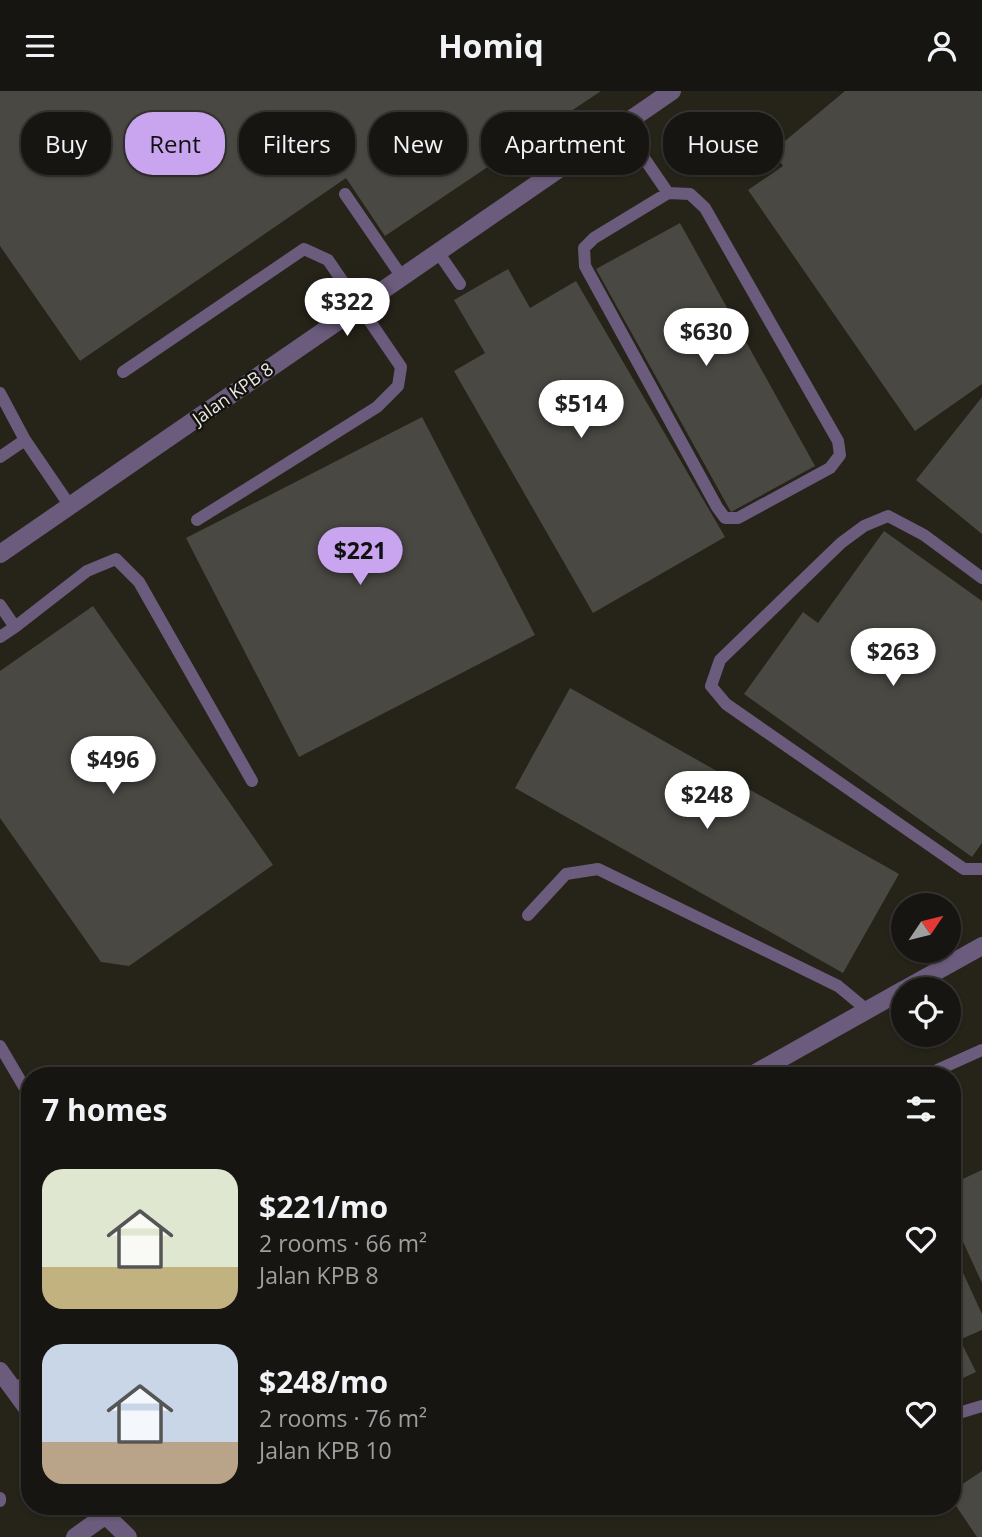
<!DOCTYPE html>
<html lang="en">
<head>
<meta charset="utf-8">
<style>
  body { margin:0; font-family:"Open Sans",sans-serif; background:#23221f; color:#f1f3f6; height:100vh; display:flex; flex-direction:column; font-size:26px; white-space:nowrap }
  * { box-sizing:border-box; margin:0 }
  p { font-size:23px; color:#9e9f9f }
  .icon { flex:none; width:38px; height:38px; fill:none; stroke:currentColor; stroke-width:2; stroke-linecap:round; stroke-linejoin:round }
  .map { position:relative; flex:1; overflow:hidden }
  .side { position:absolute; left:21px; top:976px; width:940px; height:448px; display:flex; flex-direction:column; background:#161511; border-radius:28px; box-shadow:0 2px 5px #0004,0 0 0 2px #353431 }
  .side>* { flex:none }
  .banner { position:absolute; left:21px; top:21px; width:942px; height:63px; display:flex; gap:14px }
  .needle { width:46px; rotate:55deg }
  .controls { position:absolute; left:891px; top:802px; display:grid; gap:14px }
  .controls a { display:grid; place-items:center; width:70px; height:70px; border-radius:50%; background:#161511; box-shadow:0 2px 5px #0004,0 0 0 2px #353431; font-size:35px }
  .price { position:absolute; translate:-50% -60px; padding:0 16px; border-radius:24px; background:#fff; color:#222; font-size:23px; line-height:46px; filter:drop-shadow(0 2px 4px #0008) }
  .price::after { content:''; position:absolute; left:50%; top:42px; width:21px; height:16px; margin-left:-10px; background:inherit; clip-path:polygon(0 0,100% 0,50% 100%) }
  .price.active { background:#c8a5ee; color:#111 }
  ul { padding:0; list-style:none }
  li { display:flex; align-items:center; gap:21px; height:175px; padding:0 21px }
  li span { display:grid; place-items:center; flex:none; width:196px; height:140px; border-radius:21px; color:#555 }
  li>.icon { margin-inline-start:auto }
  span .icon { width:84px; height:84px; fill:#fffc; stroke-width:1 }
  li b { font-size:30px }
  h2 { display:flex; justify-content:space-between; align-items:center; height:84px; padding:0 21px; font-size:30px }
  .pill { padding:0 24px; border-radius:28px; background:#161511; box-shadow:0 2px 5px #0004,0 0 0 2px #353431; font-size:24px; line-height:63px }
  .pill.active { background:#c8a5ee; color:#111 }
  header { display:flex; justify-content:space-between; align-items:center; height:91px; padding:0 21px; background:#161511; font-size:32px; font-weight:700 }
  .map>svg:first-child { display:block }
  .built { fill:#262319; fill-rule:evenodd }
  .building { fill:#4a4843 }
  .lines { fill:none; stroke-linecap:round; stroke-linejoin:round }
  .service { stroke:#6b5b7d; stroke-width:12 }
  .minor { stroke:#6b5b7d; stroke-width:18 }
  .labels { text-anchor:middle; stroke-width:5; stroke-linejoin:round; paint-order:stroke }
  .street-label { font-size:18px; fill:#e9e8e5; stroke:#14130e }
</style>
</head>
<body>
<header><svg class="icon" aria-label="menu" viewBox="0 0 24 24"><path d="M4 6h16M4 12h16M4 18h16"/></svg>Homiq<svg class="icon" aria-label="person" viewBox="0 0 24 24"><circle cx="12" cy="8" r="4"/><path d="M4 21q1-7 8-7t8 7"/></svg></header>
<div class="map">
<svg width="982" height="1446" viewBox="0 0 982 1446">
  <rect width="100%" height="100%" fill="#1d1c17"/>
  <path class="built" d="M0,0h982v1446h-982zM903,814h45v45h-45zM903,898h45v45h-45zM30,985h922v431h-922z"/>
  <path class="building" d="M0,0h601l-216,145 -39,-58 -266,183 -80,-115z
    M845,0h137v293l-67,47 -167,-241 35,-24 -10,-15z
    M680,132l135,243 -84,46 -135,-243z
    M508,178l22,39 46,-27 149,256 -132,76 -139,-242 31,-18 -31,-53z
    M982,306v137l-66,-54z
    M422,326l113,218 -236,122 -113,-219z
    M884,440l98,70v242l-10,14 -228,-163 59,-82 15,11z
    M93,515l180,259 -144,101 -28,-4 -101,-144v-147z
    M570,597l329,186 -56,99 -328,-185z
    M982,1079v113l-30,-65v-34z
    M952,1158l30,65v16l-30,13z
    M963,1255l13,26 -24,11v-32z
    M982,1380v66h-5l-25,-37v-9z"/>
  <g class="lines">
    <path class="service" d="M622,35l46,67
      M668,102l22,1 15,14 133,233 2,14 -10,13 -92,50h-13l-8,-11 -132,-241 -1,-18 10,-10z
      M345,103l57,83
      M438,161l22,32
      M123,281l181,-123 24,11 73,107 -3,19 -21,21 -180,113
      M0,302l25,47 45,66
      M0,366l25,-17
      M982,487l-58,-43 -36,-19 -24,10 -23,17 -121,117 -9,26 15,18 238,165h18
      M0,514l15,22 72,-56 29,-12 23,23 113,199
      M0,546l15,-10
      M528,824l38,-41 32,-5 240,117 29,24
      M0,955l30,51
      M924,985l58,-26
      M14,1299l16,-12
      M952,1324l30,-9
      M0,1407v3"/>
    <path class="minor" d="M0,463l672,-463
      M905,898l77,-43
      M750,985l153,-86
      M0,1280l30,41
      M98,1417l30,29
      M75,1446l42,-30"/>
  </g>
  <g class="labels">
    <g class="street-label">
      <text transform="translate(233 303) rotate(-35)" y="6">Jalan KPB 8</text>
    </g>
  </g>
</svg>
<div class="controls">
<a><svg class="needle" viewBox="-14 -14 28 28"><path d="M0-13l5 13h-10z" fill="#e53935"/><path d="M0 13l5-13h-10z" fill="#9e9f9f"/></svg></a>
<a><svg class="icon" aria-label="locate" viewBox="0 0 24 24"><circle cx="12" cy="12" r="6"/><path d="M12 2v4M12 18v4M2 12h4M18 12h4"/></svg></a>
</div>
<b class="price" style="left:347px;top:247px">$322</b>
<b class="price" style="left:706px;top:277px">$630</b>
<b class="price" style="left:581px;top:349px">$514</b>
<b class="price active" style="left:360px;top:496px">$221</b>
<b class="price" style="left:893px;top:597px">$263</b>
<b class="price" style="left:113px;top:705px">$496</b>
<b class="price" style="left:707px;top:740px">$248</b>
<div class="banner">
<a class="pill">Buy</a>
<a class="pill active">Rent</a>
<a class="pill">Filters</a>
<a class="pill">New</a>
<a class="pill">Apartment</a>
<a class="pill">House</a>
</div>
<section class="side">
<h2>7 homes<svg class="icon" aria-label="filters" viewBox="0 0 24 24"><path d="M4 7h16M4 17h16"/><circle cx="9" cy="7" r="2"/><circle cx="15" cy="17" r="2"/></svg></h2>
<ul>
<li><span style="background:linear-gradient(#dfe7d0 70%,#c2b280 0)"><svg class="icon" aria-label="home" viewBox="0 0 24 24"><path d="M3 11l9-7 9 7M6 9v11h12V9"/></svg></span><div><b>$221/mo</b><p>2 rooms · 66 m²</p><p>Jalan KPB 8</p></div><svg class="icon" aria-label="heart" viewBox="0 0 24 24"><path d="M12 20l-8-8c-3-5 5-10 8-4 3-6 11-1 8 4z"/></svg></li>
<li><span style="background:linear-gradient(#c9d6e8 70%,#b9a48a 0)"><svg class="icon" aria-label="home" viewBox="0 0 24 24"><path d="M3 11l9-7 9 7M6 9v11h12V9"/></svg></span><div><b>$248/mo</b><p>2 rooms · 76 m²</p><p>Jalan KPB 10</p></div><svg class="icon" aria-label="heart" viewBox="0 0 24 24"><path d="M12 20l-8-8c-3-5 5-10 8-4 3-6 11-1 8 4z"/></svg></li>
</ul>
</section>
</div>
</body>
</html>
